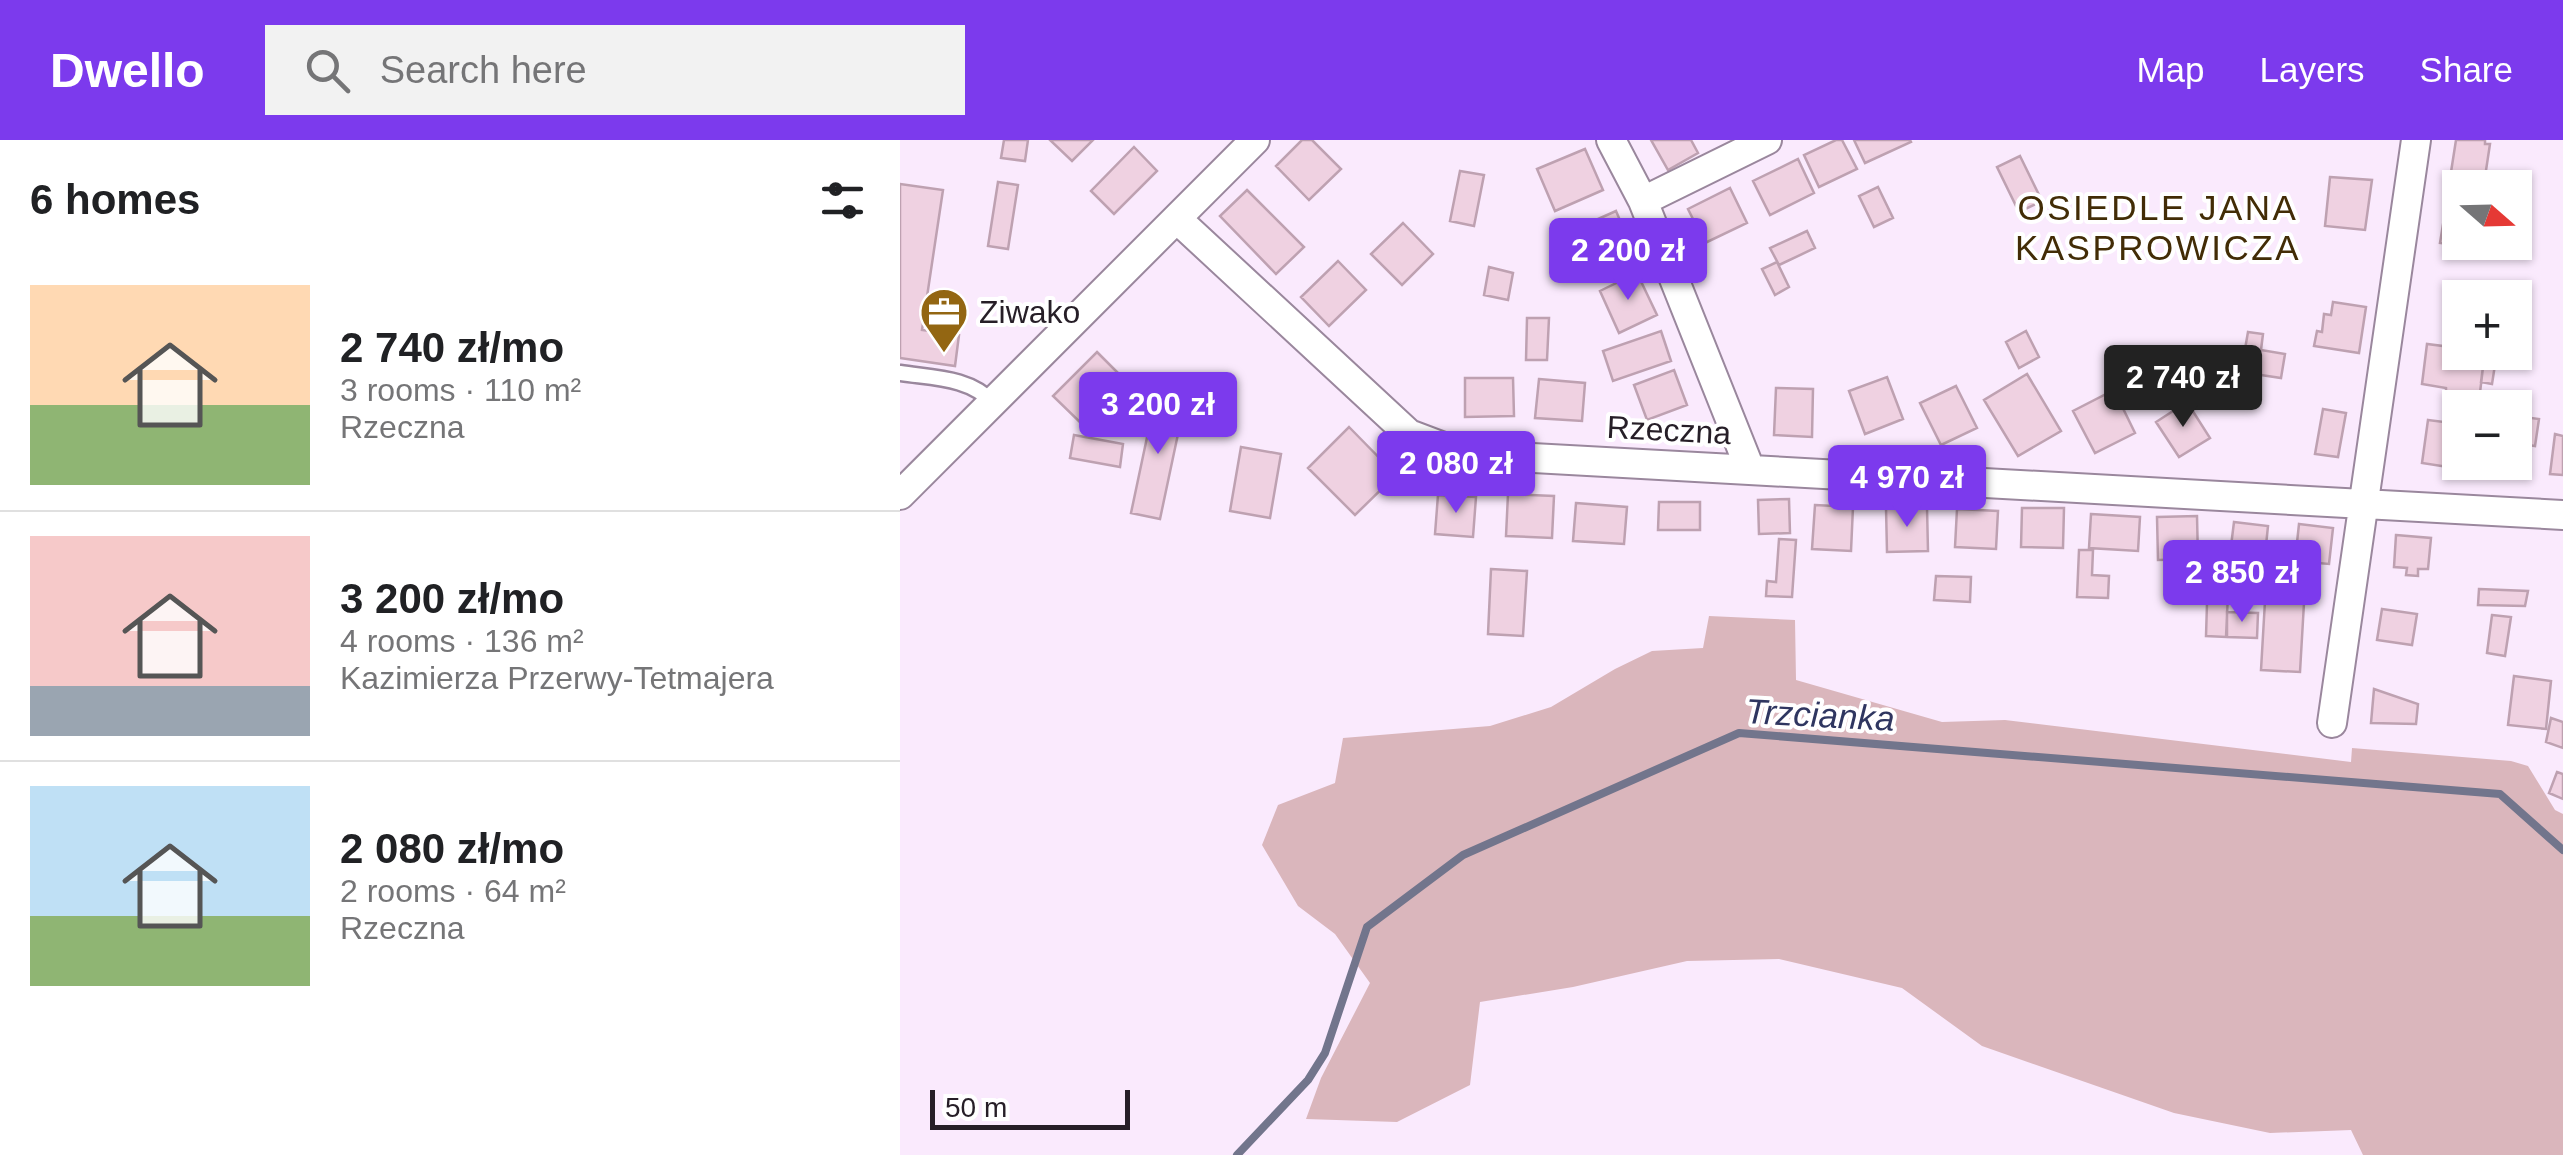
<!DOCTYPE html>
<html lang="en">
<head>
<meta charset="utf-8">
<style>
  body { margin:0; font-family:Helvetica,sans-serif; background:#f2f2f2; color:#202124; height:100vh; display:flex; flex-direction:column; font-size:38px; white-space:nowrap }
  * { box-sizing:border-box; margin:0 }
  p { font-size:32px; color:#757577 }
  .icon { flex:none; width:55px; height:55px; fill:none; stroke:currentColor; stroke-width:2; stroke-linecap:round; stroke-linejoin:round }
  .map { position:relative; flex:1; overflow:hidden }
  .sheet { display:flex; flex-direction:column; background:#fff; width:900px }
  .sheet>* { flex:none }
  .needle { width:65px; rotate:110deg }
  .tools { position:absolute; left:1542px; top:30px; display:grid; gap:20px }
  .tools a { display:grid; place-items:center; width:90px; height:90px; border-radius:0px; background:#fff; box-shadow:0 2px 8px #0004; font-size:50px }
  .scale { position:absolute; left:30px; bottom:25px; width:200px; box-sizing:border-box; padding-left:10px; border:5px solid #261e27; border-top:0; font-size:28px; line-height:35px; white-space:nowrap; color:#261e27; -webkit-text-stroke:8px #fff; paint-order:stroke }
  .price { position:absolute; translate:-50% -85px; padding:0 22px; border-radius:10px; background:#7c3aed; color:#fff; font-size:32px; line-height:65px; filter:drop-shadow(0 2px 5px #0008) }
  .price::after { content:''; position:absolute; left:50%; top:60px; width:30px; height:22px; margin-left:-15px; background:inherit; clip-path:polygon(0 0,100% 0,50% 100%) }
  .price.current { background:#222; color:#fff }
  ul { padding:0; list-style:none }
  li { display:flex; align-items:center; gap:30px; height:250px; padding:0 30px }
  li+li { border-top:2px solid #e0e0e0 }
  li span { display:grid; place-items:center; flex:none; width:280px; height:200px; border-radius:0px; color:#555 }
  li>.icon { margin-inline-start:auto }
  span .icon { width:120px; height:120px; fill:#fffc; stroke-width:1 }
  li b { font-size:42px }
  h2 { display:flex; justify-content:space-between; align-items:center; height:120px; padding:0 30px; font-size:42px }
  header { display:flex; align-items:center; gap:60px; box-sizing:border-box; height:140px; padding:0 50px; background:#7c3aed; color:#fff }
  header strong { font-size:48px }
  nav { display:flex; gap:55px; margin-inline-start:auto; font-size:35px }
  .search { width:700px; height:90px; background:#f2f2f2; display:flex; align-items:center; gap:25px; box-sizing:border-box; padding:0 35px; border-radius:0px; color:#757577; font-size:38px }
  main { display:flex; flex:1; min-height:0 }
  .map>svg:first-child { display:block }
  .green { fill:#dab6bc }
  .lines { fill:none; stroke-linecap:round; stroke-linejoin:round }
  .stream { stroke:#72758c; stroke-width:8 }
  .building { fill:#efd1e1; stroke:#bea1b1; stroke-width:2.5 }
  .lane-casing { stroke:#9a879d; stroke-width:19 }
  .street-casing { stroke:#9a879d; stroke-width:32 }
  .lane { stroke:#fff; stroke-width:14 }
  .street { stroke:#fff; stroke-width:28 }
  .labels { text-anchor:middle; stroke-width:8; stroke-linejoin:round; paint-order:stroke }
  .poi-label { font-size:32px; fill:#261e27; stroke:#fff; text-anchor:start }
  .street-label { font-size:32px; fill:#261e27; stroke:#fff }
  .neighbourhood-label { font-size:35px; letter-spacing:2.5px; fill:#422c06; stroke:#fff }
  .water-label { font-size:35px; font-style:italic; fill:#2f3660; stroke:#fff }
</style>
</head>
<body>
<header>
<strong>Dwello</strong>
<div class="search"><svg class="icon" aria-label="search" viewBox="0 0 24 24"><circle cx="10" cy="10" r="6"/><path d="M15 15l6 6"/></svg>Search here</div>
<nav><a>Map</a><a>Layers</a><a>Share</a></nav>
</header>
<main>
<section class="sheet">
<h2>6 homes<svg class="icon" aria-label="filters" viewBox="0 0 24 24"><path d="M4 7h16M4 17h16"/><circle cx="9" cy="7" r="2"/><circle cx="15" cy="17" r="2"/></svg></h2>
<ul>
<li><span style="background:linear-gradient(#ffd9b3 60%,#8fb573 0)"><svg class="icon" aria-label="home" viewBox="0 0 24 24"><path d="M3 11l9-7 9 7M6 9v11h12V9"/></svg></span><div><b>2 740 zł/mo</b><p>3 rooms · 110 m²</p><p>Rzeczna</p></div></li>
<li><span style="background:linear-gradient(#f6c9c9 75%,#9aa5b1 0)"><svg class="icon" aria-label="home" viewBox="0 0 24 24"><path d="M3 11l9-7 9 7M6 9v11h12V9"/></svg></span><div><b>3 200 zł/mo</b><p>4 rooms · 136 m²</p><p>Kazimierza Przerwy-Tetmajera</p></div></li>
<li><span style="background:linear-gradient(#bfe0f5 65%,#8fb573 0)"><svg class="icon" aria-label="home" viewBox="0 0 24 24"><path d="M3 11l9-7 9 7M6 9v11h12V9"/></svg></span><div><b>2 080 zł/mo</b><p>2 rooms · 64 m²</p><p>Rzeczna</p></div></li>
</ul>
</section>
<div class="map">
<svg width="1663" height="1015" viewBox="0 0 1663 1015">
  <rect width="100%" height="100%" fill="#faeafd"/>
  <path class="green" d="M809,476l86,4 1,60 146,42 63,-2 346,42 1,-14 159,13 17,5 27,44 8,4v341h-200l-12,-25 -81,3 -96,-20 -192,-67 -80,-58 -123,-29 -92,2 -114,26 -93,15 -10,83 -73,37 -91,-3 15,-41 49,-95 -35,-49 -37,-28 -36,-61 16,-40 57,-22 8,-45 147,-12 61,-19 64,-38 37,-18 51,-3z"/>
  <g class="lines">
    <path class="stream" d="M337,1015l71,-75 17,-27 42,-126 96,-72 276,-122 761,61 63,56"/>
  </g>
  <path class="building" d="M104,0h24l-3,21 -24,-3z
    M150,0h43l-21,21z
    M402,0h10l29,29 -32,31 -33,-34z
    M751,0h40l7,13 -30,17z
    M936,0h6l15,29 -38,18 -15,-32z
    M954,0h56l1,2 -46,21z
    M1556,0h29v4h5l-5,33 -34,-5z
    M234,7l23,24 -43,43 -23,-23z
    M685,9l18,41 -48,21 -18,-42z
    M1120,16l22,45 -23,11 -22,-45z
    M898,19l16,34 -44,22 -17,-34z
    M560,31l24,4 -10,51 -24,-5z
    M1430,37l42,3 -7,50 -40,-4z
    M98,42l20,3 -10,64 -20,-3z
    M0,44l43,6 -21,140 37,5 -4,31 -55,-8z
    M978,47l15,31 -19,9 -15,-31z
    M830,48l17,35 -42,20 -17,-34z
    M347,50l57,57 -28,27 -56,-58z
    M1546,66l14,2v34h39v8l-59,-7z
    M716,71l12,28 -56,24 -12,-27z
    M503,83l30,31 -31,31 -31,-31z
    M907,91l8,17 -36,17 -9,-17z
    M438,121l28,29 -37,36 -28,-29z
    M877,122l12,25 -14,8 -13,-26z
    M589,127l24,6 -5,27 -24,-5z
    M737,133l20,42 -38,18 -19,-42z
    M1433,162l33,5 -7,46 -45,-7 3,-15 5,1 2,-18 7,1z
    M627,178h22l-2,42h-21z
    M761,191l10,30 -58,20 -10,-30z
    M1126,191l13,26 -20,11 -13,-26z
    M1348,192l15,2 -2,16 24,4 -4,24 -40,-6z
    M1551,201l9,1v10l24,7 -5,42 -33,-5v-8l-24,-4 5,-40 24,3z
    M197,212l34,34 -44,43 -34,-33z
    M1569,212h28l-5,32 -11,-2 3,-23 -16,-3z
    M774,230l13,35 -40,15 -13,-35z
    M1127,234l34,57 -43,25 -34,-56z
    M987,237l16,42 -38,15 -16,-43z
    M565,238h48l1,38 -49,1z
    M639,239l46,4 -3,38 -47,-3z
    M1056,246l21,42 -36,17 -21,-42z
    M876,248l37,1 -1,48 -38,-2z
    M1214,250l21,43 -40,20 -22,-42z
    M256,255l29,6 -25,118 -29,-6z
    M1287,262l23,36 -31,19 -23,-35z
    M1423,269l23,4 -8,44 -23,-3z
    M1616,276l23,3 -4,27 -20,-3z
    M1528,280l32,4 1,45 -39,-6z
    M449,287l47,48 -41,40 -47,-47z
    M1655,294l8,2v39l-13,-1z
    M174,295l49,9 -3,23 -50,-9z
    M341,307l40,7 -11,64 -40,-7z
    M608,354l46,2 -2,42 -46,-2z
    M538,355l38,2 -3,40 -38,-3z
    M889,359l1,34 -31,1 -1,-34z
    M759,362h41v28h-42z
    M676,363l51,4 -3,37 -51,-3z
    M915,365l38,2 -2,44 -39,-2z
    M1027,367l1,44 -41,1 -1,-44z
    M1122,368h42l-1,40 -42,-1z
    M1057,369l41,2 -2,38 -41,-2z
    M1191,374l49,3 -2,34 -49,-3z
    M1297,376l1,43 -40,1 -1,-43z
    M1334,382l34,4 -4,39 -35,-3z
    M1399,384l34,4 -4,36 -34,-3z
    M1496,395l35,3 -3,31h-10v7l-12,-1 1,-7 -13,-1z
    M879,399l17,1 -4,57 -26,-1 1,-15 9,1z
    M1179,410h14l-1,25 17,1 -1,22 -31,-1z
    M591,429l36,2 -4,65 -35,-2z
    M1308,431l21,1 -3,65 -20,-1z
    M1036,436l35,1 -1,25 -36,-2z
    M1579,449l49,2 -3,15 -47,-1z
    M1365,461l39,2 -4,69 -39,-2z
    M1482,469l35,5 -5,31 -35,-5z
    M1327,472l31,1 -1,25 -30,-1z
    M1592,475l19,2 -6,39 -18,-3z
    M1614,536l37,5 -5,48 -38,-4z
    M1474,549l44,15 -2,20 -45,-1z
    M1651,578l12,4v26l-17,-6z
    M1657,632l6,2v25l-14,-6z"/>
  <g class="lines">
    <g class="lane-casing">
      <path id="lane" d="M0,233c32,5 70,4 93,30"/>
    </g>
    <g class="street-casing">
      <path id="street" d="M711,0l32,61 107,268
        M743,61l124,-61
        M277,79l232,215 53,20 1101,61
        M0,355l355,-355
        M1432,583l84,-583"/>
    </g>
    <use href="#lane" class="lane"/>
    <use href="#street" class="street"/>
  </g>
  <defs>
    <g id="office-pin" transform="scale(2.5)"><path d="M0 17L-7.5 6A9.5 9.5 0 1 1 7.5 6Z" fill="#936612" stroke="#fff"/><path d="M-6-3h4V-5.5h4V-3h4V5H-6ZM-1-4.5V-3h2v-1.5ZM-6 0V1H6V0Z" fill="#fff"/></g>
  </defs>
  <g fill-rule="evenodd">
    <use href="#office-pin" x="44" y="172"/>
  </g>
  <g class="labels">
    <g class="poi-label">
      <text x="79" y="183">Ziwako</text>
    </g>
    <g class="street-label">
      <text transform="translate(769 290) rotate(3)" y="11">Rzeczna</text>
    </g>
    <g class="neighbourhood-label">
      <text x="1258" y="80">OSIEDLE JANA<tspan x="1258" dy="40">KASPROWICZA</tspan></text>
    </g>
    <g class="water-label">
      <text transform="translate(920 575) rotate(3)" y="12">Trzcianka</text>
    </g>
  </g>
</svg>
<div class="tools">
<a><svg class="needle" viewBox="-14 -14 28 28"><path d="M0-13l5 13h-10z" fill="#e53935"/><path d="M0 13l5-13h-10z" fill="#757577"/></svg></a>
<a>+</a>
<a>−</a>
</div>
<div class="scale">50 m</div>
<b class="price" style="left:728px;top:163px">2 200 zł</b>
<b class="price current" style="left:1283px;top:290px">2 740 zł</b>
<b class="price" style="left:258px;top:317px">3 200 zł</b>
<b class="price" style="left:556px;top:376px">2 080 zł</b>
<b class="price" style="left:1007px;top:390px">4 970 zł</b>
<b class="price" style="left:1342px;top:485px">2 850 zł</b>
</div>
</main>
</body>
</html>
